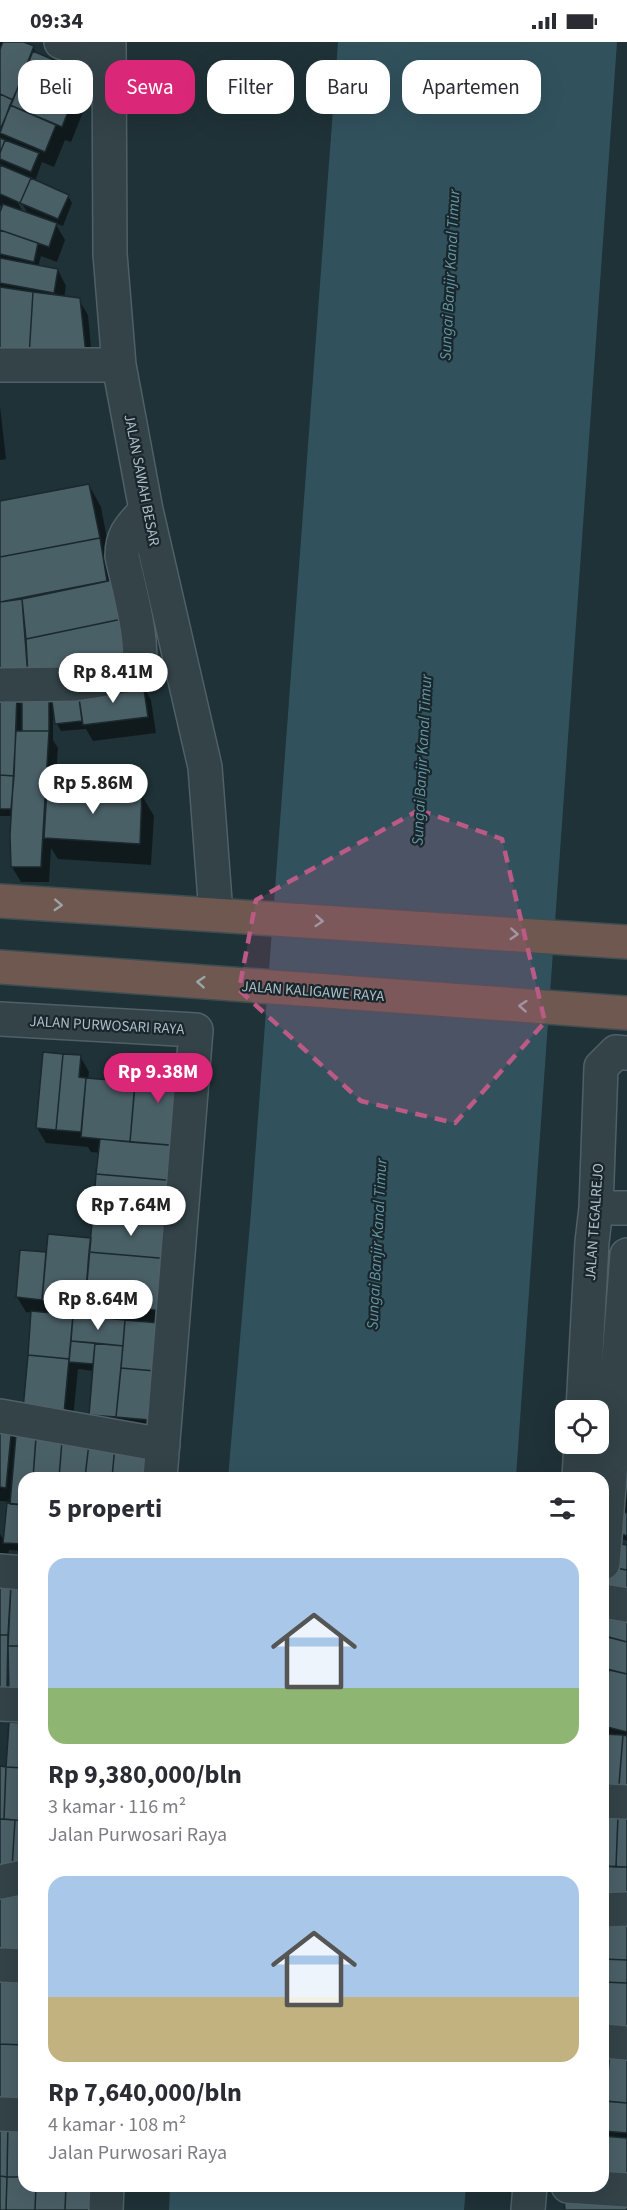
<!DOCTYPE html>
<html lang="id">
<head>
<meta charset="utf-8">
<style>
  body { margin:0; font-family:"Source Sans 3",sans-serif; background:#f7f7f7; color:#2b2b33; height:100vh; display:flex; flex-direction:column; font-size:22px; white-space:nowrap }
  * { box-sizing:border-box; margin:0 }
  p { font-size:20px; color:#7c7c81 }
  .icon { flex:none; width:33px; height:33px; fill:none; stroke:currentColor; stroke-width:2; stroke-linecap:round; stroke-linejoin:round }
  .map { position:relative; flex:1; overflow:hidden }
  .drawer { position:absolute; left:18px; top:1430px; width:591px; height:720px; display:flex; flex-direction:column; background:#fff; border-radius:18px; box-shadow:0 6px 24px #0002 }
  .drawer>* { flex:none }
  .banner { position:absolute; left:18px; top:18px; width:591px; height:54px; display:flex; gap:12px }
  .buttons { position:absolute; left:555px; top:1358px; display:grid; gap:12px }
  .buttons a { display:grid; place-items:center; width:54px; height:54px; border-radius:12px; background:#fff; box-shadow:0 6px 24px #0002; font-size:30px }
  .price { position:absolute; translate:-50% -51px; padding:0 14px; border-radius:21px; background:#fff; color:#222; font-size:20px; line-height:39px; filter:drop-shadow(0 2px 3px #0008) }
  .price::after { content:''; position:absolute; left:50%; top:36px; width:18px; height:14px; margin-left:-9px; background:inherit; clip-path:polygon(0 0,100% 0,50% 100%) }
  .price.active { background:#db2777; color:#fff }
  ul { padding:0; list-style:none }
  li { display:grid; align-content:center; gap:12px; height:318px; padding:0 30px }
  li span { display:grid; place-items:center; height:186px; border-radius:18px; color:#555 }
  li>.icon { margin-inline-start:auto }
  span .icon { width:108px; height:108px; fill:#fffc; stroke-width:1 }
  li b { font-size:26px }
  h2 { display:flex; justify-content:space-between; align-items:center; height:72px; padding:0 30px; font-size:26px }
  .chip { padding:0 21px; border-radius:18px; background:#fff; box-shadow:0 6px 24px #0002; font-size:21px; line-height:54px }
  .chip.active { background:#db2777; color:#fff }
  .status { display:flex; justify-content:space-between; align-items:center; height:42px; padding:0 30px; background:#fff; direction:ltr }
  .status svg { height:16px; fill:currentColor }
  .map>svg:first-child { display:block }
  .water { fill:#31525d }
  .shadow { fill:#0007; fill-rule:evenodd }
  .building { fill:#4a6067; stroke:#1b292e; stroke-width:1.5 }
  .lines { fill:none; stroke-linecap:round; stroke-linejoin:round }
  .minor-casing { stroke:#506066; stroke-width:36 }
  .highway-casing { stroke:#3e4d52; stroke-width:36 }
  .minor { stroke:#334348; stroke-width:33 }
  .highway { stroke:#6e5850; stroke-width:33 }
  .oneway { stroke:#9da4a8 }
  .marked { fill:#ba5a85; fill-opacity:0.2; stroke:#ba5a85; stroke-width:4.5; stroke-dasharray:12 8; stroke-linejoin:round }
  .labels { text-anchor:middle; stroke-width:4.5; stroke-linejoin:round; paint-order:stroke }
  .street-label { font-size:15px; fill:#adbec5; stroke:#19272c }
  .water-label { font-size:16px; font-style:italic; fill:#6596a5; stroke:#19272c }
</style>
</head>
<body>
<div class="status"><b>09:34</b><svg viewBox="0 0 49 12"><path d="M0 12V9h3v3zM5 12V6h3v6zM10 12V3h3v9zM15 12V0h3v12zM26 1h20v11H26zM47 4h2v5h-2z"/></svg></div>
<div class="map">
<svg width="627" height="2168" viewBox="0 0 627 2168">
  <rect width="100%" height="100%" fill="#1f3237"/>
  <path class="water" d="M338,0h279l-101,1435 -288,1 23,-266z
    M170,2144h296l-2,24h-295z"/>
  <path class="shadow" d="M0,0h20l13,6 5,7 45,19 9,16 -21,52 -6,-2 -11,27 -12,-5 -7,19 33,15 4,7 -9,23 -8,-3 10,17 -8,22 -16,-6 -3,11 20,3 8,16 -2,12 15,2 9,15 5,55 -93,-1v-153l3,-9 -3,-2zM18,154l10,18h-4l-9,-17z
    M0,364l6,53 -6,1z
    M89,443l12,22 14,74 27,103 9,16 5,33 -63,8 -7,-12 -25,2 -4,-7 -2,-15h-2v31l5,8 -3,41 86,5 13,22 -3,49 -93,-6 -7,-11 -2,34h-28l-9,-15 1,-51h-13v-120h16l8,14v-18h-24v-190z
    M80,1014l9,16 -1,8 48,4 33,352 -70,-6 -9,-15 4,-44 -16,-2 -6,59 -39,-4v-111l-7,-1 -9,-15 4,-46 27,3 45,-14 7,-87 -9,-1 -3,-5 -42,-4 -9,-15z
    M0,1383l160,26 8,27h-144v73l-15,-1 -5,30 -4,-1v-45l5,8 7,-40 -12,-1z
    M627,1405v94l-11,-5z
    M0,1543h24v126l-24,-8z
    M603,1569l24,5v196l-24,-77v-34l5,-20 -5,-8z
    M603,2007l24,2v143l-24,-8z
    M24,2144h84l-108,24z"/>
  <path class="building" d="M3,0h21l10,4 -21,54 -13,-6v-45z
    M33,9l51,22 -12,29 -51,-21z
    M21,39l51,21 -10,25 -52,-22z
    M0,52l13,6 -13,30z
    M10,63l46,20 -11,27 -45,-19z
    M0,96l5,2 -5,13z
    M5,98l34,13 -8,19 -31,-13v-6z
    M0,123l31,13 -11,25 -20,-9z
    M31,136l38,17 -11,24 -38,-16z
    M3,162l54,19 -8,24 -49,-17v-18z
    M0,188l38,13 -4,19 -34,-8z
    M0,216l58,11 -4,24 -54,-10z
    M0,245l33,5 -4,65 -29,-3z
    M33,250l47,6 6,57 -57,2z
    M89,442l11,54 -100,19v-56z
    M100,496l7,43 -107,21v-45z
    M118,537l9,39 -101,21 -4,-40z
    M22,557l6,78h-28v-75z
    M127,576l5,49 -104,10 -2,-38z
    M143,641l5,34 -65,8 -5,-34z
    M22,649h27v40h-27z
    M78,649l4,30 -27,3 -4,-30z
    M0,652l17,1 -3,81 -14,-1z
    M16,689h33l-8,136h-30l-1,-32z
    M0,733l14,1 -3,33h-11z
    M47,745l95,5 -2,52 -96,-6z
    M43,1010l20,2 -7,76 -20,-2z
    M63,1012l18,1 -2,22 7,1 -5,54 -25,-2z
    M137,1019l50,4 -7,81 -50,-4z
    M86,1036l49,4 -5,60 -49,-5z
    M100,1097l80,7 -3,35 -81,-7z
    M96,1132l81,7 -4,41 -80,-7z
    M93,1173l80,7 -3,37 -81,-7z
    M48,1192l43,4 -6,66 -43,-4z
    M20,1208l26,2 -4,48 -26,-3z
    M89,1210l81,7 -4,52 -81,-7z
    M31,1269l42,4 -4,44 -41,-4z
    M73,1273l52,5 -2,26 -52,-5z
    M125,1278l45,4 -4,48 -45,-4z
    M71,1299l24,2 -2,21 -24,-2z
    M95,1301l28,3 -7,71 -27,-2z
    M28,1313l41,4 -5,54 -41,-4z
    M121,1326l45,4 -5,49 -45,-4z
    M0,1381l12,1 -6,64 -6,-1z
    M16,1393l20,1 -3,42h-9v27l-14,-1z
    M36,1396l26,3 -3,37h-26z
    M62,1399l27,2 -4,35h-26z
    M89,1401l26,2 -3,33h-27z
    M115,1403l46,4 -2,29h-47z
    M7,1461l17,2v39l-21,-1z
    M618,1468l9,3v23l-17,-7z
    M607,1500l20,3v25l-23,-4z
    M604,1524l23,4v31l-24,-4z
    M0,1541l11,1 -3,51h-8z
    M11,1542h13v62h-16z
    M603,1567l24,6v27l-24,-6z
    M0,1593h8l-1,53h-7z
    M605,1594l22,6v32l-24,-6z
    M8,1604h16v50h-15z
    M609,1628l18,4v58l-24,-6v-32z
    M9,1680l15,1v45l-18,-1z
    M603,1692l20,1 -5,62 -15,-1z
    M623,1693l4,1v61h-9z
    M0,1724l6,1 -2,52h-4z
    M6,1725l18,1v53l-20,-2z
    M603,1773l15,1 -2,51 -13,-1z
    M618,1774h9v51h-11z
    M0,1777l15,1 -3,48 -12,-1z
    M15,1778l9,1v48l-12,-1z
    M603,1824l24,1v36l-24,-1z
    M0,1833l24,2 -5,74 -19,-1z
    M24,1835v75l-5,-1z
    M603,1872l24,1v45l-24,-1z
    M603,1917l24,1v23l-24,-1z
    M0,1931l24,1v71l-24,-1z
    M603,1940l24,1v47l-24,-2z
    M0,2002l24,1v62h-24z
    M603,2006l7,1 -4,52h-3z
    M610,2007l17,1v53l-21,-2z
    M603,2059l24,2v30l-24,-2z
    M0,2080h8l-1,55 -7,-1z
    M8,2080l16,1v54h-17z
    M603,2094l24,2v42l-24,-2z
    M0,2134l7,1 -1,33h-6z
    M7,2135h17v9h12l-1,24h-29z
    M36,2144h30l-1,24h-30z
    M66,2144h35l-1,24h-35z
    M627,2157v11h-62l-1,-10z"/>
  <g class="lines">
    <g class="minor-casing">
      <path id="minor" d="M61,0l47,17
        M109,0l1,212 9,111 27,145 59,257 11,147
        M0,323h119
        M0,643l75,-1 63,-10c7,-32 -9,-85 -16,-118 0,-23 10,-30 24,-46
        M0,977l196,11 -36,448
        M596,1166h31
        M583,1368l9,-168 4,-34 5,-141 15,-15 11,1
        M0,1374l163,29
        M579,1436l2,-35
        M603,1521l24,-308
        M0,1529l24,2
        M603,1559l24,4
        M0,1662l24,1
        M603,1759l24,1
        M0,1840l24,-5
        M603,1868l24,-1
        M0,1923l24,1
        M603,1999l24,2
        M0,2072l24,1
        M568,2144l59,4
        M106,2168l1,-24
        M528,2168l2,-24"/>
    </g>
    <g class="highway-casing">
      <path id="highway" d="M0,859l627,41
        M0,925l627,46"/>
    </g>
    <use href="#minor" class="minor"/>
    <use href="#highway" class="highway"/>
  </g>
  <defs><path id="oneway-chevron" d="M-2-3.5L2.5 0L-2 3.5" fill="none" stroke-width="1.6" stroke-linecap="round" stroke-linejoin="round" transform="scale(1.5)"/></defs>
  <g class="oneway">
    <use href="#oneway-chevron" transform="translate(58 863) rotate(3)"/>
    <use href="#oneway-chevron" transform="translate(319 879) rotate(4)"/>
    <use href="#oneway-chevron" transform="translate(514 892) rotate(4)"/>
    <use href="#oneway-chevron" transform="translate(201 940) rotate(-176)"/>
    <use href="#oneway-chevron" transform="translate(523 964) rotate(-176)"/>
  </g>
  <path class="marked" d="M419,768l83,29 43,183 -90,101 -94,-22 -122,-111 17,-90z"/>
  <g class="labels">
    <g class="street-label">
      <text transform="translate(142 438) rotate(79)" y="5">JALAN SAWAH BESAR</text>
      <text transform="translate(313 949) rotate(4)" y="5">JALAN KALIGAWE RAYA</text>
      <text transform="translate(107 983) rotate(3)" y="5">JALAN PURWOSARI RAYA</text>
      <text transform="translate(594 1180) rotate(-86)" y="5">JALAN TEGALREJO</text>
    </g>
    <g class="water-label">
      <text transform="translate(449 233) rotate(-87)" y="6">Sungai Banjir Kanal Timur</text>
      <text transform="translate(421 718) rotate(-87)" y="6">Sungai Banjir Kanal Timur</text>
      <text transform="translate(376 1202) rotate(-87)" y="6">Sungai Banjir Kanal Timur</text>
    </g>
  </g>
</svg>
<div class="buttons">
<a><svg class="icon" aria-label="locate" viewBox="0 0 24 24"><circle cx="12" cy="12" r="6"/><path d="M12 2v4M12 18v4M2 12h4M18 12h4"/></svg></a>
</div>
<b class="price" style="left:113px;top:662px">Rp 8.41M</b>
<b class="price" style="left:93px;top:773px">Rp 5.86M</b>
<b class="price active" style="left:158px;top:1062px">Rp 9.38M</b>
<b class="price" style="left:131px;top:1195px">Rp 7.64M</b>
<b class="price" style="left:98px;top:1289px">Rp 8.64M</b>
<div class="banner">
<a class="chip">Beli</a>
<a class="chip active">Sewa</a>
<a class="chip">Filter</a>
<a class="chip">Baru</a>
<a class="chip">Apartemen</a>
</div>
<section class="drawer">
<h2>5 properti<svg class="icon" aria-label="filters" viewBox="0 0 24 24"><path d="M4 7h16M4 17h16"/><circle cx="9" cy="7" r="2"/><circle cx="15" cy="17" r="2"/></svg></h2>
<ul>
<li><span style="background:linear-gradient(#a9c7e8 70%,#8fb573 0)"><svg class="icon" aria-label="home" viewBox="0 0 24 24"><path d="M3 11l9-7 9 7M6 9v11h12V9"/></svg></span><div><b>Rp 9,380,000/bln</b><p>3 kamar · 116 m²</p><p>Jalan Purwosari Raya</p></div></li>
<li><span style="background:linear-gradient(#a9c7e8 65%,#c2b280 0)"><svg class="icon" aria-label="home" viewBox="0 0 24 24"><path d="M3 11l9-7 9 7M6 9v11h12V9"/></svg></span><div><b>Rp 7,640,000/bln</b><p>4 kamar · 108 m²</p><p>Jalan Purwosari Raya</p></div></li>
</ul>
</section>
</div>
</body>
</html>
